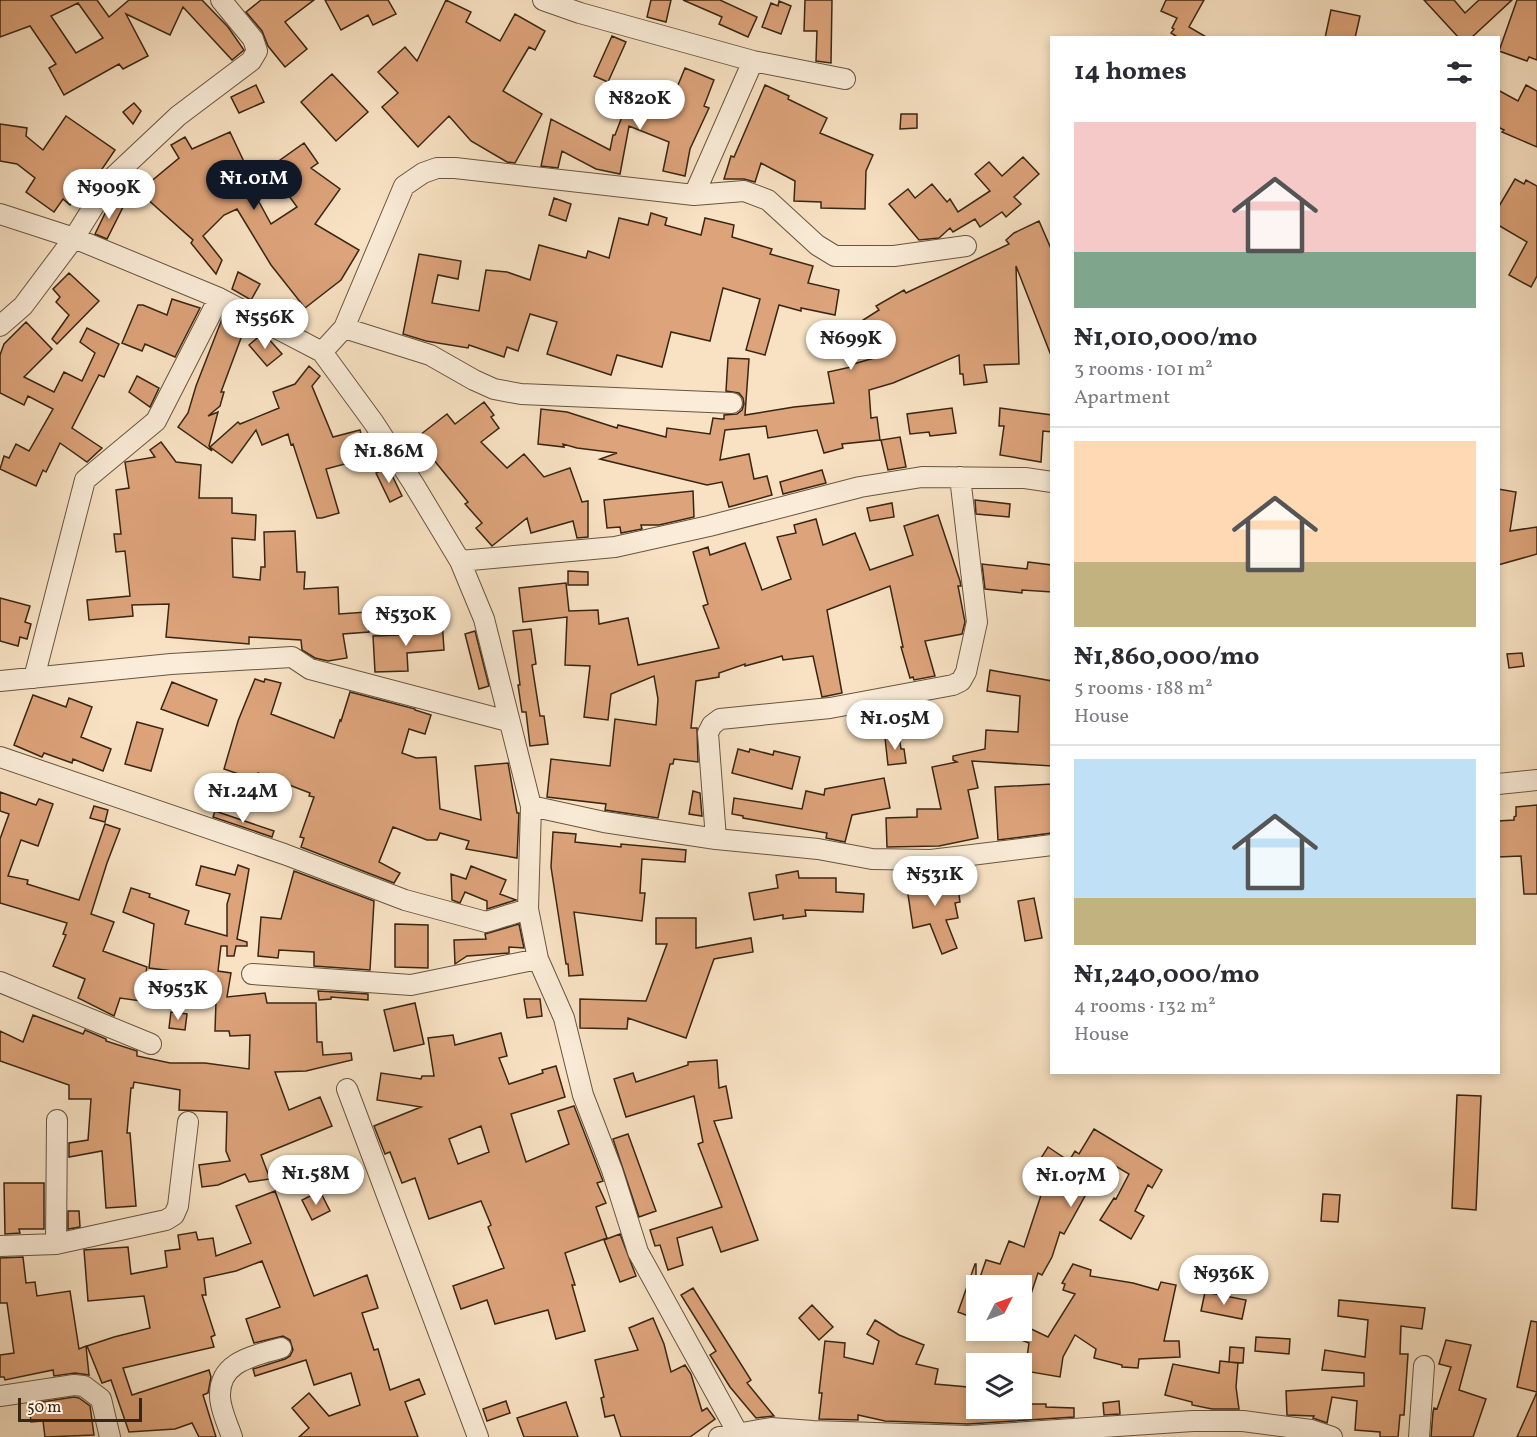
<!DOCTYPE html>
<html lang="en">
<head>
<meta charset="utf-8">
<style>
  body { margin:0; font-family:Vollkorn,serif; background:#f2f2f3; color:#2b2b33; height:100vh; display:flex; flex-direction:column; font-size:22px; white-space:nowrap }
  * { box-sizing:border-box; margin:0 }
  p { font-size:20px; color:#7c7c81 }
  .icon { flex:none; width:33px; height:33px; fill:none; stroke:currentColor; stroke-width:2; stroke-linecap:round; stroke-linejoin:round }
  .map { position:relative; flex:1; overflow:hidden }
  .details { position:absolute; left:1050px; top:36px; width:450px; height:1038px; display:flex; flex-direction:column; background:#fff; border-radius:0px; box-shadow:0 3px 9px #0003 }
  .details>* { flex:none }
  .needle { width:39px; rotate:48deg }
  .fabs { position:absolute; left:966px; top:1275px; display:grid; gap:12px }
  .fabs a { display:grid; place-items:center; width:66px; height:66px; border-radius:0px; background:#fff; box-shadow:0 3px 9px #0003; font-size:30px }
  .scale { position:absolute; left:18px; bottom:15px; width:124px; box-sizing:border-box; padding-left:6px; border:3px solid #382614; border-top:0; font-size:16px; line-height:21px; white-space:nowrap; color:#382614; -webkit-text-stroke:4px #faecd8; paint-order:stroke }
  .price { position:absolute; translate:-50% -51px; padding:0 14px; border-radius:21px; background:#fff; color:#222; font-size:20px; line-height:39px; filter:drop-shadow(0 2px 3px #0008) }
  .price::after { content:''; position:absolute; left:50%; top:36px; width:18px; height:14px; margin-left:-9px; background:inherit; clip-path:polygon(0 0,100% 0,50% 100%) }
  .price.current { background:#111827; color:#fff }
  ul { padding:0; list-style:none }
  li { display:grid; align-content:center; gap:12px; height:318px; padding:0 24px }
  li+li { border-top:2px solid #e1e1e2 }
  li span { display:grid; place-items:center; height:186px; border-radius:0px; color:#555 }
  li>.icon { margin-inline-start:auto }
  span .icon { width:108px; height:108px; fill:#fffc; stroke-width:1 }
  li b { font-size:26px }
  h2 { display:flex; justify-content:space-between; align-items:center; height:72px; padding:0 24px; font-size:26px }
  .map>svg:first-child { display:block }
  .building { fill:#dda37a; stroke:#382614; stroke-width:1.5; fill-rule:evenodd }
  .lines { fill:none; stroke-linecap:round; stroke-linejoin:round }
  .minor-casing { stroke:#685540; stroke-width:22 }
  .minor { stroke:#faecd8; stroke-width:20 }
</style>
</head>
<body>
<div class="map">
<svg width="1537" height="1437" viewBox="0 0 1537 1437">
  <rect width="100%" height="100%" fill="#f8e2c3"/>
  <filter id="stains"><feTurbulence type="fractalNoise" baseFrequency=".00333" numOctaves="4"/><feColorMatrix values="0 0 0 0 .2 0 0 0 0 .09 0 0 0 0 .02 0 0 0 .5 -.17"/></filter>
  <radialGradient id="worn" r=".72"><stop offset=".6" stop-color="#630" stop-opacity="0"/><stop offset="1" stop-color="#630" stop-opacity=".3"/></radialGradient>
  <path class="building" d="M0,0h97l12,17 20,-17h73l26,27 16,23 -12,10 -49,-53 -13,28 -44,-21 22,42 -25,13 -4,-5 -55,31 -15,-27 7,-4 -26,-38 -30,11zM78,3l25,35 -27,15 -25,-37z
    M261,0h53l-29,22 22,27 -22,18 -17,-21 -6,-15 -16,-19z
    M325,0h63l8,14 -23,11 -5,-10 -27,15z
    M446,0l25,12 -5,10 34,19 15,-27 30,17 -10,19 -6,-3 -26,44 39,23 -27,49 -8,-1 -36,-21 -22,-25 -31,31 -36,-40 16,-14 -20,-21 27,-25 12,14z
    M651,0h20l-5,22 -19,-5z
    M683,0h37l37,17 -9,20 -29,-13 3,-7z
    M805,0h27l-1,63 -15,-2 1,-30h-13z
    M1166,0h38l-15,27 19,11h-29l-8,-5 3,-4 -2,-1 5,-10 -16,-7z
    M1424,0h30l11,13 14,-13h33l-41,38h-12z
    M1517,0h20v60l-8,-3 -2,4 -28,-10z
    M779,1l12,5 -10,28 -19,-7 9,-24 7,3z
    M1331,10l29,6 -5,22h-30z
    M612,36l14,6 -18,40 -14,-6z
    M685,68l29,12 -10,26 5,2 -19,41 -5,27 -22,-5 6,-29 -40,-16 -9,48 -24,-5 -34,-18 -4,17 -17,-2 10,-47 59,31 3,-15h2l13,-34 41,16 11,-25 -4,-2z
    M332,74l36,38 -32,29 -35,-39z
    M256,85l8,17 -25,11 -8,-16z
    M765,85l24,11 -1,3 39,19 -7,15 53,22 -7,16 -1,38 -44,-1v-6l-27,-1 1,-20 -34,-18 -6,19 -11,-3h-20l7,-23 3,1z
    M1526,85l11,6v56l-35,-15 2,-2 -6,-3v-37l20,11z
    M134,103l7,8 -8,13 -10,-12z
    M901,114h16v14l-17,1z
    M66,116l49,34 -15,22h-5l-25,33 -7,-6 -9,13 -28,-20 9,-14 -18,-14 -17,-3v-37l27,4 -1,8 17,14z
    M230,132l31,66 -3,2 13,24 26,-17 -28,-39 35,-25 14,20 -7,5 29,21 -25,35 44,26 -18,30 -36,28 -34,-43 -34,-56 -13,6 -21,21 19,24 -6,14 -25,-31 2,-3 -66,-59 9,-9 13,11 30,-25 -8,-13 14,-8 7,12z
    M1023,157l16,17 -25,23 7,7 -15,13 -4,-5 -22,15 -5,-8 -22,13 -3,-4 -11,10 -20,2 -30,-36 19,-15 7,9 17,-14 15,18 3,-3 8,13 32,-21 -15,-17 14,-12 13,14z
    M1515,179l9,5 2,-4 11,6v90l-6,11 -22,-12 18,-33 -29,-17v-17z
    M554,198l17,6 -5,17 -17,-6z
    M111,201l12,6 -16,32 -12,-5z
    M651,213l16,5 -2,7 36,10 4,-17 29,7 -2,12 40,12 -2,5 43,12 -5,17 31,7 -4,25 -34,-7v3l-22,-6 -14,50 -19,-5 14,-51 -37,-11 -13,53 -39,-9 -9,35 -45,-12 -6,20 -64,-21 10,-32 -27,-8 -12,37 -11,-4 -3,10 -35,-12 -1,3 -42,-7 -23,-7 16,-80 42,7 -3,18 -20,-4 -6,28 47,8 7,-41 21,2 23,8 9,-35 47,13 2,-7 21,7 10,-40 29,7z
    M1039,221l13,30v107l-36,-92 3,98 -35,1 3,17 -23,3 -1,-11h-3l-1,-19 -66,28 -24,7 2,28 6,-1 3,23 -38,4 1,4 -19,5 -7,-23 -49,8 -2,-12 -41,4 -5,30 29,-6 5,25 13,-3 5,19 -43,12 -7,-25 -15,3 -107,-26 17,-6 -40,-5 -14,-4 1,3 -26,-3 3,-35 26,3 50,16 1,-3 48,12 1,-9 43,6 3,-16 8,1h3v-4l13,-1 5,-4 2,-6 -1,-6 -4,-5 -13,-2 2,-33 21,1 -4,56 49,-8 40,-4 -6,-31 23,-5 -1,-2 31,-9 -21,-34 19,-12 -3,-4 28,-16 2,3 103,-49 -3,-4 8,-7z
    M238,272l22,12 -9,16 -19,-11z
    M69,273l30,28 -42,43 -5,-5 17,-24 -13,-13 4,-5 -7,-8z
    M172,299l28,9 -25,49 -30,-13 -3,7 -20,-8 16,-38h5l24,10z
    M222,319l22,11 -23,62h3l-4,14 -12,10 10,-4 -9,34 3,5 -34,-24 10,-14 8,-27z
    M26,322l26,27 -28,28 30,15 10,-20 18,9 13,-28 -15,-11 7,-14 32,16 -15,33 -5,-2 -27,53 30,20 -15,14 -27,-19 -14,29 -3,-2 -7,16 -36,-17 4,-13 5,2 7,-14 13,7 24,-42 -25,-13 -4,9 -24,-12v-38l4,-11z
    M262,334l5,3 15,17 -15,12 -18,-21z
    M309,366l11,10 -8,10 21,51 27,-7 7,28 -41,11 13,44 -17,5h-5l-24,-74 -2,1 -3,-11 -26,11 -6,-15 -24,33 -22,-16 28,-25 2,2 39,-16 -6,-16 22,-8z
    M137,376l22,12 -9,19 -21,-15z
    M484,402l10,13 -3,2 8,11 -18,14 26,26 17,-14 20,23 26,-9 12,34 6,-1v36l-11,1 -4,-17 -42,12 -4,-15 -35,28 -16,-18 6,-5 -17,-19 3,-2 -52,-64 31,-24 8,10z
    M952,408l4,25 -26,3 -1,-4 -19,2 -3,-20z
    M1000,408l52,7v17l-9,-1 -2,31 -41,-7 4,-29h-5z
    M900,437l6,30 -18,3 -7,-30z
    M161,442l15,20 25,3 -2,33h33v15l24,2 -1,25 -23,-2 1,39 27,3 1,-13h4l-1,-35 31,-1 2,41h8l-1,17 34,-2 1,27 28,-2 2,20 -26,2 4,24 -19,3 -13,-3 -13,-8 -1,-10 -52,-3v7l-83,-7 3,-33 -37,1 1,11 -44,4 -2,-20 43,-4 -5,-45 -9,1 -2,-18h7l-5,-44 13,-2 -4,-26 30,-5 -5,-7z
    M388,467l14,29 -12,6 -14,-29z
    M822,470l4,13 -43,11 -3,-12z
    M1498,489l18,3 -6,39 27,-4v27l-39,11z
    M693,491l1,26 -35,8h-18l1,4 -21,4 -1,-6 -13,1 -3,-28z
    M975,500l35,4 -1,13 -33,-3z
    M892,503l2,14 -24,4 -3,-13z
    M938,515l22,66 1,5h-3l7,36 -3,12 -37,7 10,35 -21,4 -1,-3 -3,1 -9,-31h2l-13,-61 -63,24 15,83 -20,4 -9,-41 -30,4 -1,-4 -37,10v-2l-26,9v4l-23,4 -5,47h6l1,34 -24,-3 -1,5h-3l-12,54 -53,-8 1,-6 -59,-7 4,-38 59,7 5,-47 41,6 2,-26 -4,-23 -43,18 -3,26 -24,-3 6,-51 -25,-1 2,-48 -44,5 -4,-34 47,-5 3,28 29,-1 1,14 29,-6 10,47 81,-17 -16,-42 5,-2 -15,-52 15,-5 2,8 35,-12 17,47 29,-11 -14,-42 19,-4 -2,-8 22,-6 7,26 32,-12 15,37 43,-15 -9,-29z
    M1028,562l24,3v27l-30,-2v3l-37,-4 -3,-25 45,5z
    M568,571l20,1v13h-20z
    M0,598l30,8 -5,16 6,2 -4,15 -7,-2 -2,9 -18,-5z
    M442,619l2,31 -37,3 1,18 -33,1 -2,-36 52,-2 -3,-9z
    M531,629l5,35 -4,1 8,51h4l4,28 -18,2 -4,-34h-4l-4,-27h2l-7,-54z
    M475,631l14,55 -10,3 -14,-55z
    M1522,653l2,13 -15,2 -2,-14z
    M990,670l62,11v85l-80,-5 6,27 -10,2 10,48 -39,8 -52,1 -1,-29 31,-1v-8h24l-9,-42 25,-5 -4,-2v-4l32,-7 1,-19 32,2 2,-36 -33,-5z
    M255,679l9,3 1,-3 16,4 -10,31 63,24 6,-18 1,1 9,-29 65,17v1l16,5 -6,19 -16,-5 -7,24 14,5 20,-1 4,52 41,11 -6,-54 33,-3 9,50h2l-2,45 -51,-9 3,-8 -29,-8 -3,7h-10l-34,-13 -14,35 21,11 -6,10 -93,-36 3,-9 -4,-1 14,-40 -5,-1 1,-3 -52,-20 -2,7 -32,-11 14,-48z
    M172,682l45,18 -9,26 -47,-17z
    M33,695l33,12 3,-9 23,9 -11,30 30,12 -8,22 -30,-12 -1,4 -28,-10 -2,4 -28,-12z
    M137,722l26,7 -12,42 -26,-7z
    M899,736l2,13h3l2,14 -18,2 -3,-27z
    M738,749l11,3 1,-3 23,6 1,-4 26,6 -8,32 -60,-16z
    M884,778l6,30 -38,7 -7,27 -19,-4 1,-5 -84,-15v-2l-11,-2 2,-16 68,11 4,-18 18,4 1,-6z
    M1052,784v49l-54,7 -3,-53z
    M693,791l7,2 2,23 -13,-2z
    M0,792l36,13 3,-6 14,5 -15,42 -17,-6 -13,36 20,4 -1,4 52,16 26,-76 15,5 -13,34 -16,51 23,8 -11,29 44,16 -6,34 -21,-3 -6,18 -36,-18 7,-19 -32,-13 13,-31 -3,-1 4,-11 -67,-20v-64l9,-25 -9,-3z
    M1537,805v89h-13l-3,-38 -23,1v-36l16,-1v-3l2,-1v-9z
    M94,806l14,4 -3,12 -15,-4z
    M215,811l59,20 -2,6 -59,-20z
    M553,832l23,2 -1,8 46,5v-3l65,6 -1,12 -43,-3 -2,34h5l-3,28 -68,-9 9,63 -14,1 -1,-12h-2l-15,-97z
    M238,865l11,4 -12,70 10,3v4h-11l-2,10h-7v-10h-6l-3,25 13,2 -4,24 38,-4 2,10h49l1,39h5l1,13 28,-2 1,7 -46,11 -31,1 14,38 31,-13 12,29 -71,29 9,24 -21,3 -4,-8 -27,11 -16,2 -3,-22 31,-4 -4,-10 1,-39 -48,-2 1,-20 -46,-8 -1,6h-2l-4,45h3l6,73 -30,2 -4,-57 -33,6v-14l19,-3 3,-41h-22v-14l-69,-24v-30l23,11 10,-27 50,19 2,-4 21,9v2l31,10v5l33,7h35l44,6 1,-34 -20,1 -1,-5h-14l1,-30 -30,-3 2,-25 -39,-5 5,-44 -31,-12 8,-24 19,6 -1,3 40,14 -4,13 42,12v-32l3,-10 -34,-9 5,-19 34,9z
    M471,866l35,14 -6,14 16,6 -29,9v-8l-22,-9 -5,11 -8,-3 -1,-26 15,5z
    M294,871l80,30 -4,69 -56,-4v-14l-35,-2 -1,8 -20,-2 3,-39 20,2z
    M798,871l1,7h37v14l28,2 -1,18 -58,-2 1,6 -23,3v-4l-29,5 -5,-27 29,-5 -2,-13z
    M956,874l4,28 -5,1 3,15 -12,2 11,28 -15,6 -12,-30 -17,4 -7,-47z
    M1034,898l8,40 -17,3 -7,-40z
    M656,918h40v30l55,-10 2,14 -39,7 -28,79 -58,-20 -1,11 -47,-1v-29l66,2 21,-57h-11z
    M395,924l33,1v43l-33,-1z
    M519,924l5,24 -15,-1v6l-42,3 -12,8 -1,-24 32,-1 -1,-5z
    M318,991l50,3v6l-37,-3v2l-12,1z
    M524,999h16l2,17 -15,2z
    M415,1003l9,41 -30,7 -10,-41z
    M171,1012l16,2 -2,16 -16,-2z
    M501,1033l6,23 -8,2 10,26 34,-11 -1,-3 14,-4 9,31 -54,17 15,48 43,-18 -11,-33 16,-5 29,75 -6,2 9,20 -10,4 11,31 -42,15 10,32h-3l13,46 -29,8 -8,-29 -53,14 -8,-24 -26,9 -8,-23 51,-18 -16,-41 3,-2 -10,-24 -52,18 -14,-41 -13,5 -12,-31 -5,2 -11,-28 47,-19 -44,-7 4,-27 40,6 1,-3h12l-6,-38 25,-3 2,10zM481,1126l8,26 -31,12 -9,-25z
    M717,1060l2,28 7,-2 6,32 -18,3 44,119 -37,12 -9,-25 -35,11 6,27 -15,5 -8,-25 -5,1 -5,-16 72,-23 -24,-63 5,-2 -9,-46 -68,21 -12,-38 19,-6 3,9 52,-17v-3z
    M1457,1095l24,1 -5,114 -24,-2z
    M1094,1129l68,41 -10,18 -4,-3 -13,26 9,5 -13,23 -31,-19 14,-22 2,1 13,-25 -22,-13 -12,17 -31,56 -4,-2 -8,25 -10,18 -4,-2 -14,42 -2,-1v-28h-45l9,-26 14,4 9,-23 15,6 21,-64 -14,-9 17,-27 21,14 6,-10 4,3z
    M628,1134l28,77 -17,6 -26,-78z
    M4,1183h40v46h-25l1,4 -15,1z
    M275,1191l39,105 53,-21 11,33 -16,5 12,37 4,-1 12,41 29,-11 6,15 -20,8 13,35h-119l10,-9 -17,-20 17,-15 20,23 31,-11 -9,-32 -37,12 -8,-25 -51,16 -2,-7 32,-10 5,-3 3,-6 -3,-10 -7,-4 -29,7 -8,-24 34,-12 -18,-46 -26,10 -32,7 2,17h-4l13,40 -4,2 3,10 -91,21 9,27 77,-25 2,7 -3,16 -5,2 13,42h-17l-7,-14 -17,6 -46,3 -18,-52 -9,3 -15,-37 27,-9 36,-9 -6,-32 -56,5 -4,-51 44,-3 3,27 36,-7 -2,-16 15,-2 -2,-14 18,-3 2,8 15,-2 3,18 35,-13 -15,-37z
    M320,1191l10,20 -18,9 -10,-20z
    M1323,1194l17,1 -2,27 -17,-1z
    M68,1211h11l1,16 -12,2z
    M620,1234l16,42 -16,6 -16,-42z
    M23,1257l3,26 9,-1 2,14 33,-5 9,58 7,-3 3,29 -14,-2 -21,3 -1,-6 -48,10 -1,-3h-4v-22l14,-2 -7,-50h-7v-45z
    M975,1264h1v55l-18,-7z
    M1073,1264l18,6 -1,6 43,7 25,7 3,-8 15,3 -12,56h15l1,16 -41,2 -1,9 -16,-1v-2l-28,-7 2,-9 -21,-14 -12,22 -3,20 -35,-6 4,-28 -10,-4 6,-13 23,11 27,-43 -12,-4 2,-6 -3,-1z
    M693,1288l58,92 -4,3 27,33 -18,2 -26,-31 -20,-32 6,-4 -35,-56z
    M1205,1292l41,8 -4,19 -41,-8z
    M1339,1300l86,8 -3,21 -21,-3 -1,28h8l-4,61h-4l-2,22h-18v-5l-25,-2 2,-29 -25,-4 -5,26 -14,-5 1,-2 -27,-1 -1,-24 78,-5v-13l-42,-3 3,-20 40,7 3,-37 -30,-4z
    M812,1305l21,22 -14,13 -20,-22z
    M653,1318l11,26 7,28 14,-7 6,9 11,37 5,-3 8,11 -25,18h-69l-7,-22 -9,2 -4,-19 3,-1 -9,-37 43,-10 -9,-22z
    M875,1320l24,15 25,10 -8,19 22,5 -3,15 33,3 -1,12h9v9h46v-4h24v3l28,1v9l-106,7 -83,-3 -27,-6v5l-39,-1 3,-26h-3l6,-52 20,2 -1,14 29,7 6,-23 -12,-7z
    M1531,1321l6,1v115h-20l20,-45 -20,-5z
    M1256,1337l34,2 -1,15 -34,-3z
    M1446,1340l25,5 -12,45 27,9 -13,38h-42l2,-25 1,-4 3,1 14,-42 -12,-3z
    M1230,1347l14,1 -1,15 -14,-1z
    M1220,1361l18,2 -2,24 3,22h-27l-20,-4v-3l-27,-7 8,-31 46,9z
    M74,1397l5,1 11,8 4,29 -49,2 -2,-16 -12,1 -2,-18z
    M506,1401l4,12 -23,8 -4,-12z
    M1119,1401l1,13 -16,1 -1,-12z
    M566,1402l12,35h-54l-7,-19z"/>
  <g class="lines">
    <g class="minor-casing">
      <path id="minor" d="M543,0l37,13 173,48 92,18
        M694,195l59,-134
        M0,214l74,24 145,60 103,54 52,71 39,60 47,78 24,58 47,187 -3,103 10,50 26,59 19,77 29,75 26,82 102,185
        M0,326l23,-20 51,-68 36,-58 68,-64 73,-55 6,-10 -4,-12 -32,-39
        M344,328l86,27 44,25 20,9 27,5 211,9
        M322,352l22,-24 60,-142 19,-13 14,-5h18l239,27 50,-4 24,9 49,45 18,11h59l72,-10
        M460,561l155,-14 94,-21 151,-39 62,-10 103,1 27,4
        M34,678l51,-198 71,-59 63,-123
        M0,681l171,-17 121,-7 18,12 198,52
        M0,757l284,97 121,46 81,22 42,-13
        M1498,784l39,-4
        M531,806l73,16 112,17 102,10 54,10 59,1 121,-15
        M716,839l-8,-106 4,-8 8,-6 110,-11 123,-23 8,-4 5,-9 11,-50 -17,-145
        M252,974l159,11 127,-26
        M0,982l151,62
        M347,1089l131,348
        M56,1244l1,-124
        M0,1246l56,-2 110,-24 8,-5 4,-9 10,-84
        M0,1396l74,-11 10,1 17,13 9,38
        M232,1437c-4,-12 -12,-28 -12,-41 -1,-35 34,-40 61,-48
        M719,1437l52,-9 42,3 155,5 225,-15h50l68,9 21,7
        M1419,1437l5,-71"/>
    </g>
    <use href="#minor" class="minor"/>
  </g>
  <rect width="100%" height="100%" filter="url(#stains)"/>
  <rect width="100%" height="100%" fill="url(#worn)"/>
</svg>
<div class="fabs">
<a><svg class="needle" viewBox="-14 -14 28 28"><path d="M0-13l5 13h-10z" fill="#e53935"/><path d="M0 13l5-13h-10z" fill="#7c7c81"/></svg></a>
<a><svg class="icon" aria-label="layers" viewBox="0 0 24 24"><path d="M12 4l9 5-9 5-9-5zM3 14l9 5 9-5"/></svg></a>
</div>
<div class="scale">50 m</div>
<b class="price" style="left:640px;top:131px">₦820K</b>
<b class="price current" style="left:254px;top:211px">₦1.01M</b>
<b class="price" style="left:109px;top:220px">₦909K</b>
<b class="price" style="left:265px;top:350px">₦556K</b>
<b class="price" style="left:851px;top:371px">₦699K</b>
<b class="price" style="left:389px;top:484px">₦1.86M</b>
<b class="price" style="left:406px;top:647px">₦530K</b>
<b class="price" style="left:895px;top:751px">₦1.05M</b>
<b class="price" style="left:243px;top:824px">₦1.24M</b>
<b class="price" style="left:935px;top:907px">₦531K</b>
<b class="price" style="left:178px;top:1021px">₦953K</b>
<b class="price" style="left:316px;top:1206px">₦1.58M</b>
<b class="price" style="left:1071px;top:1208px">₦1.07M</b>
<b class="price" style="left:1224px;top:1306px">₦936K</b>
<section class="details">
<h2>14 homes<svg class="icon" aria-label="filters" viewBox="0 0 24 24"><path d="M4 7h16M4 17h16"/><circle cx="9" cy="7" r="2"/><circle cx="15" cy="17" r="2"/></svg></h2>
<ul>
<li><span style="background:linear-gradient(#f6c9c9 70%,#7fa58c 0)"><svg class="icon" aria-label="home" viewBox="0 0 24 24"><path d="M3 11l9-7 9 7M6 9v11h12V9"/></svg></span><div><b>₦1,010,000/mo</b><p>3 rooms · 101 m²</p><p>Apartment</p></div></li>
<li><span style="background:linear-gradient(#ffd9b3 65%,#c2b280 0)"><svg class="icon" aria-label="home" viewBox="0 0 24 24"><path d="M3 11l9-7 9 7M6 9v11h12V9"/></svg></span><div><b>₦1,860,000/mo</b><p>5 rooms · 188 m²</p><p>House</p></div></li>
<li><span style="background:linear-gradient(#bfe0f5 75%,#c2b280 0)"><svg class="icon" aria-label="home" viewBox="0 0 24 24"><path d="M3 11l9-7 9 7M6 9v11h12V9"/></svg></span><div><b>₦1,240,000/mo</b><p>4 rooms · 132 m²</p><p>House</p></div></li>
</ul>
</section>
</div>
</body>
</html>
